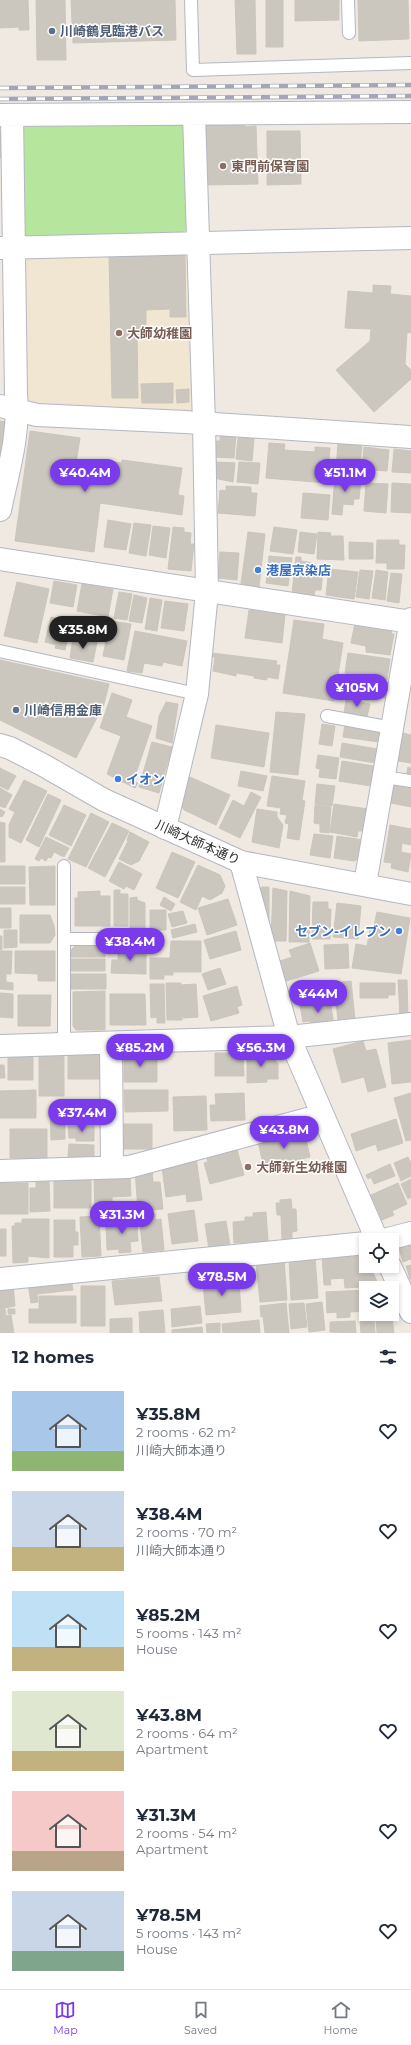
<!DOCTYPE html>
<html lang="en">
<head>
<meta charset="utf-8">
<style>
  body { margin:0; font-family:Montserrat,"Noto Sans JP",sans-serif; background:#f2f2f3; color:#1f2937; height:100vh; display:flex; flex-direction:column; font-size:15px; white-space:nowrap }
  * { box-sizing:border-box; margin:0 }
  p { font-size:13px; color:#747a83 }
  .icon { flex:none; width:22px; height:22px; fill:none; stroke:currentColor; stroke-width:2; stroke-linecap:round; stroke-linejoin:round }
  .map { position:relative; height:1333px; overflow:hidden }
  .sheet { display:flex; flex-direction:column; background:#fff; flex:1 }
  .sheet>* { flex:none }
  .controls { position:absolute; left:359px; top:1233px; display:grid; gap:8px }
  .controls a { display:grid; place-items:center; width:40px; height:40px; border-radius:0px; background:#fff; box-shadow:0 2px 6px #0003; font-size:20px }
  .price { position:absolute; translate:-50% -34px; padding:0 9px; border-radius:14px; background:#7c3aed; color:#fff; font-size:13px; line-height:26px; filter:drop-shadow(0 1px 2px #0008) }
  .price::after { content:''; position:absolute; left:50%; top:24px; width:12px; height:9px; margin-left:-6px; background:inherit; clip-path:polygon(0 0,100% 0,50% 100%) }
  .price.selected { background:#222; color:#fff }
  ul { padding:0; list-style:none }
  li { display:flex; align-items:center; gap:12px; height:100px; padding:0 12px }
  li span { display:grid; place-items:center; flex:none; width:112px; height:80px; border-radius:0px; color:#555 }
  li>.icon { margin-inline-start:auto }
  span .icon { width:48px; height:48px; fill:#fffc; stroke-width:1 }
  li b { font-size:17px }
  h2 { display:flex; justify-content:space-between; align-items:center; height:48px; padding:0 12px; font-size:17px }
  .menu { display:flex; justify-content:space-around; align-items:center; height:56px; border-top:1px solid #e0e1e3; background:#fff; font-size:11px; color:#747a83 }
  .menu a { display:grid; justify-items:center; gap:2px }
  .menu .selected { color:#7c3aed }
  .map>svg:first-child { display:block }
  .education { fill:#f0e6d1 }
  .green { fill:#b6e59e }
  .building { fill:#cbc7bf; stroke:#cbc5ba }
  .lines { fill:none; stroke-linecap:round; stroke-linejoin:round }
  .lane-casing { stroke:#b4b7c1; stroke-width:14 }
  .street-casing { stroke:#b4b7c1; stroke-width:24 }
  .secondary-casing { stroke:#b4b7c1; stroke-width:24 }
  .lane { stroke:#fff; stroke-width:12 }
  .street { stroke:#fff; stroke-width:22 }
  .secondary { stroke:#fff; stroke-width:22 }
  .rail-casing { stroke:#a3a6b8; stroke-width:4.5 }
  .rail { stroke:#fff; stroke-width:3; stroke-dasharray:9; stroke-linecap:butt }
  .service-dot { fill:#5c6f8a; stroke:#fff; stroke-width:1.5 }
  .education-dot { fill:#8d6e63; stroke:#fff; stroke-width:1.5 }
  .shop-dot { fill:#3f7fe0; stroke:#fff; stroke-width:1.5 }
  .labels { text-anchor:middle; stroke-width:3; stroke-linejoin:round; paint-order:stroke }
  .service-label { font-size:13px; font-weight:bold; fill:#4e5e75; stroke:#fff; text-anchor:start }
  .education-label { font-size:13px; font-weight:bold; fill:#785e54; stroke:#fff; text-anchor:start }
  .shop-label { font-size:13px; font-weight:bold; fill:#366cbe; stroke:#fff; text-anchor:start }
  .street-label { font-size:13px; fill:#2e2e2e; stroke:#fff }
</style>
</head>
<body>
<div class="map">
<svg width="411" height="1333" viewBox="0 0 411 1333">
  <rect width="100%" height="100%" fill="#efe9e1"/>
  <path class="education" d="M182,250l7,7 5,150 -7,7 -160,-12 -4,-149z"/>
  <path class="green" d="M25,120l151,1 8,5 3,103 -7,7 -152,3 -8,-5 -2,-107z"/>
  <path class="building" d="M0,0h28l1,30h-10v-3l-19,1z
    M36,0h29l1,60h-29z
    M71,0h104l1,40 -103,3z
    M235,0h20l1,54h-19z
    M266,0h17v47h-17z
    M295,0h44v20l-44,1z
    M358,0h50l1,39 -50,2z
    M245,124v3l11,-1 2,58 -53,1 -1,-60z
    M267,131h33l1,53 -34,1z
    M0,132h1v26h-1z
    M181,252l4,4 1,61h-16v-8l-24,1v27h-9l1,61h-26l-3,-144z
    M373,285l18,1 -1,8 21,2v37l-4,-1 -2,32 6,6v9l-37,33 -38,-42 34,-29 1,-12 -26,-1 3,-37 25,2z
    M173,383v20h-31l-1,-19z
    M189,389v13l-12,1 -1,-13z
    M0,421l6,1 -6,31z
    M30,431l50,7 -6,38 23,3 2,-19 22,3 1,-3 60,8 -4,27 6,1 -2,19 -82,-12 -6,49 -79,-11z
    M220,434l16,1 -2,23 -21,-1 1,-16h6z
    M238,438l16,1 -2,22 -16,-2z
    M269,443l16,1 -1,6 31,2v-5l15,1 -3,35 -61,-5z
    M338,443l24,3 -3,26 -23,-3z
    M364,447l25,3 -2,21 -25,-2z
    M394,449l17,2v22l-19,-1z
    M215,462l20,1 -2,19 -19,-4z
    M239,462l21,1 -2,21 -21,-2z
    M335,476l26,3 -2,20h-5l-1,6 -10,-1 -1,11 -10,-1z
    M366,483l22,1 -2,29 -22,-2z
    M392,483l19,1v29l-20,-1z
    M226,486l25,1v6h6l-2,23 -37,-3 2,-23 6,1z
    M303,493l27,2 -2,25 -27,-2z
    M108,520l23,4 -5,26 -22,-3z
    M134,523l17,2 -5,31 -17,-3z
    M153,526l17,2 -4,30 -17,-3z
    M173,527l11,1v4l7,1 -1,11h4l-3,27 -23,-2z
    M274,527l23,3 -4,24 -23,-3z
    M248,532l17,2 -6,53 -18,-3z
    M300,532l17,2 -3,20 -16,-2z
    M318,532l13,1 -1,3h13l1,24 -27,-1z
    M377,540h22v5h6l-1,24h-17v-6h-11z
    M349,542l24,1v16h-24z
    M220,552l19,1 -2,27 -19,-2z
    M269,556l23,2 -4,28 -22,-3z
    M296,557h5v4l12,2 -1,7 11,1 -2,19h-6l-1,5 -22,-2z
    M329,569l29,3 -4,27 -28,-4z
    M360,570l13,1 -4,28 -13,-2z
    M376,570l12,2 -3,28 -13,-2z
    M391,573l11,1 -3,29 -12,-2z
    M54,581l23,4 -4,22 -23,-4z
    M17,582l32,7 -12,54 -33,-7z
    M82,584l31,5 -5,28 -31,-6z
    M119,592l13,2 -5,26 -13,-2z
    M134,595l13,3 -5,25 -13,-2z
    M150,598l12,2 -5,31 -12,-2z
    M165,601l23,3 -4,27 -23,-3z
    M249,610l36,5 -3,28 -37,-5z
    M51,617l20,4 -6,29 -10,-2 1,-3 -11,-3z
    M77,619l28,5 -3,15 -28,-5z
    M294,620l30,4 -2,15 21,4 -9,58 -51,-8z
    M110,621l21,3 -7,36 -21,-4z
    M355,623l33,5v2h4l-1,4h3l-4,21 -24,-3v-6l-15,-3z
    M135,631l52,10 -5,25 -19,-4 -1,4 -18,-3 -2,10 -15,-2z
    M73,638l24,4 -4,20 -23,-4z
    M212,653l65,8 -1,4h4l-2,14 -11,-2v3l-13,-2v-2l-18,-3v3l-23,-5 2,-14h-3z
    M348,653l42,6 -3,21 -42,-7z
    M0,660l109,24 -5,20 -28,54 -76,-38z
    M351,677l37,6 -3,15 -22,-4v5l-15,-3z
    M112,693l20,7 -6,17 26,9 -19,56 5,1 -3,5 -28,-14 14,-38 -21,-8z
    M346,700l24,4 -3,13 -23,-4z
    M166,702l12,2 -6,39 -16,-5 3,-22z
    M276,712l29,2 -7,61 -28,-3z
    M322,724l13,2 -3,20 -13,-2z
    M345,724l36,6 -2,12 -36,-5z
    M216,725l53,8 -5,34 -53,-9z
    M403,733l8,2v28l-13,-2z
    M152,742l20,5 -13,46 -20,-6z
    M342,743l35,6 -2,14 -35,-6z
    M318,755l21,3 -3,21 -17,-2 1,-8 -4,-1z
    M342,761l32,5 -3,20 -32,-5z
    M408,767l3,1v10l-5,-1z
    M0,768l16,8 -8,14 -8,-4z
    M241,771l26,5 -4,15 -25,-5z
    M272,776l33,5 -3,19 3,1 -6,39 -12,-2 2,-14 -4,-1 2,-8 -7,-1 1,-6 -14,-2z
    M190,777l40,18 -14,30 -32,-15 -5,-10z
    M24,780l23,11 -26,52 -12,-6v-12l6,-13 -6,-3z
    M317,784l18,2 -3,20 -17,-2z
    M394,784l17,3v20l-20,-4z
    M0,788l12,7 -7,13 -5,-2z
    M251,792l10,5 -21,41 -21,-10 14,-28 11,6z
    M48,794l13,6 -22,47 -13,-7z
    M334,804l34,5 -4,22h-6l-1,6 -27,-5z
    M64,805l22,10 -15,31 -22,-11z
    M315,805l16,2 -2,26 -9,-1v-8l-6,-1z
    M0,809l5,3 -3,5 -2,-1z
    M257,809l20,3v5l6,8 -4,23 -27,-6z
    M91,813l18,9 -23,45 -18,-8z
    M0,822l5,1v39h-5z
    M112,823l17,8 -24,46 -17,-9z
    M390,825l21,4v16l-9,-2 -1,9 10,2 -3,18 -17,-4 1,-5 -8,-1z
    M130,832l19,10 -10,19 -8,4 -12,-6 9,-18 -1,-1z
    M314,834l19,2 -3,22 -20,-3z
    M337,836l26,4 -3,18 -6,3 -20,-3z
    M46,837l23,11 -5,9 -10,-5 -3,6 -3,-1 -2,4 -5,-3 -2,3 -4,-2z
    M172,852l23,10 -17,36 -22,-10z
    M119,862l23,12 -8,16 -8,-4 -2,3 -15,-8z
    M198,865l22,10 5,11 -3,7 -12,7 -8,-4 -6,14 -16,-8z
    M0,866h25v18h-25z
    M55,866v39h-25l-1,-38z
    M0,887h25v17h-25z
    M262,887h7v39l-13,-34z
    M273,888l14,3 -1,50h-15z
    M114,890h6v4h8v32h-14z
    M100,891v5h10v30h-35v-28h3v-6z
    M290,891l20,5 -1,46h-20z
    M137,897v3l8,3v26h-15v-31z
    M164,897l11,7 -4,7 -11,-6z
    M228,899l9,26 -30,10 -9,-27z
    M313,902h15v7h3l-1,30h-18z
    M337,903l24,3 -3,33 -25,-2z
    M0,908h11v20h-11z
    M150,910h16v20h-16z
    M183,911l4,12 -15,4 -4,-13z
    M377,912l33,6 -9,56 -49,-6 4,-24 11,2 3,-16h3z
    M20,915h30l4,11 1,9 -5,8h-30z
    M195,924l2,8 -24,6 -2,-8z
    M4,930h13v17l-13,1z
    M236,931l5,19 -31,9 -6,-19z
    M0,936h2v14h-2z
    M171,941h30v31h-28v3h-9v4h-14v-21h20z
    M310,943l9,28 -36,11 -6,-20 15,-5 -3,-7z
    M348,944l1,24 -24,1 -1,-24z
    M75,946h29l1,11h-34v-7z
    M118,949h28v25l-35,-1 1,-13h6z
    M0,951h12l-1,23h-5v8l7,1v7l-13,-1z
    M15,951h40v30h-17v-7l-23,-1z
    M71,959h34v12h-34z
    M220,968l6,16 -18,6 -6,-16z
    M71,974h35v15h-35z
    M398,980h9l1,35 -8,1z
    M351,981l4,38 -17,2 -4,-38z
    M166,983h15l1,37h-15z
    M360,983h35v12h-7v3h-28z
    M150,984h14l1,39h-8v-6l-6,1z
    M196,984l2,33 -15,1 -2,-33z
    M237,986l5,19 -5,2 2,6 -28,8 -8,-25z
    M105,991v39h-29l-3,-4v-34z
    M0,993l13,1v24l-13,-1z
    M110,994h35l1,31h-36z
    M18,995h33l-1,31h-32z
    M330,1001l4,24 -23,3 -1,-7 -7,1 -3,-17z
    M411,1040v42l-19,2 -4,-41z
    M363,1041l3,10 10,-2 10,38 -18,5 -4,-15 -22,6 -9,-34z
    M124,1053h33v29h-33z
    M215,1053h28l1,23h-29z
    M247,1053h24v6h5v4h2v16h-11v3l-20,1z
    M16,1055h17v25h-25v-23h8z
    M39,1055h25v41h-25z
    M68,1055h32v24h-32z
    M0,1065h4l1,13h-5z
    M36,1090v28h-36v-27z
    M124,1090h44v21l-43,1z
    M244,1093l1,27 -34,1 -1,-16h6l-1,-11z
    M411,1093v47l-5,1 -12,-43z
    M206,1096l1,34 -33,1 -1,-34z
    M50,1109h15v30l-14,1z
    M67,1109h26v14h-17v-3l-8,1z
    M396,1119l7,24 -25,8 -2,-7 -20,7 -5,-17z
    M118,1124h34v25h-34z
    M68,1126h26v15h-18v-3h-7z
    M10,1129h37v30l-37,-1z
    M304,1131l6,26 -46,11 -6,-26z
    M69,1144l25,1v13h-26z
    M236,1146l8,29 -34,9 -6,-21 4,-1 -2,-8z
    M196,1157l6,43 -15,2 -1,-8 -20,3 -4,-30 17,-2v-5z
    M408,1157l3,6v13l-10,5 -7,-18z
    M390,1164l5,12 -21,8 -3,-7 -3,2 -2,-4z
    M152,1168l1,14h7l3,27 -25,2 -3,-41z
    M130,1174l1,22 -19,1v13h-17l-1,-31h15v-4z
    M411,1179v18l-3,2 -7,-15z
    M54,1180h37v28h-37z
    M36,1181h13l1,30 -20,1v-24h6z
    M0,1183h28v31h-28z
    M398,1183l9,21 -15,7 2,4 -12,5 -11,-25z
    M291,1199l1,10h4l1,22 -5,1v7h-10l-1,-24h-4l-1,-12h4v-3z
    M194,1210l4,31 -26,3 -4,-30z
    M266,1212l2,29 -34,2 -1,-21 12,-1v-4h8v-4z
    M155,1214v6l6,-1 3,31 -21,2 -4,-36z
    M99,1216l2,40 -19,1 -2,-40z
    M120,1216h12l1,7h4l1,18 -8,1 1,10 -12,1v-4l-12,1 -1,-25 15,-1z
    M22,1219h27v39l-21,-2v6l-15,1 -1,-37h3v-3h7z
    M54,1220h21v12h3v13h-5v12h-19z
    M226,1221l4,24 -21,4 -4,-25z
    M0,1229h6v27h-6z
    M411,1243v16l-8,3 -5,-17z
    M361,1253l5,4v9h4l9,20 -34,2 -1,-10 -14,1 1,6h-7l-2,-30z
    M315,1256l3,42 -27,2 -2,-42z
    M284,1259l3,41 -27,2 -4,-40z
    M411,1265v14h-1l-4,-13z
    M196,1266l2,17 -8,1 -3,-16z
    M159,1277l3,24 -47,4 -3,-24z
    M71,1278l2,12 -36,4 1,8 -7,1 -3,-20z
    M239,1280l2,32 -35,3 -3,-32z
    M13,1285l2,21 -15,3v-22z
    M81,1286h24v40h-24z
    M366,1290v21l-16,1v5l-13,1v-6l-10,1 -1,-21z
    M39,1296h37v27h-47v-14h10z
    M322,1302l3,28 -16,2 -3,-28z
    M286,1303l3,30h-24l-2,-17 -2,1 -1,-11z
    M304,1303l3,24 -16,2 -2,-25z
    M200,1306l2,17 -30,4 -1,-18z
    M5,1309l1,7 5,-1 3,18h-14v-23z
    M8,1309h7v5h-7z
    M163,1310l2,23h-25l-1,-21z
    M392,1317l2,16h-17l-1,-15z
    M132,1318v15h-22v-14z
    M374,1319l1,14h-14l-1,-13z
    M259,1320l1,13h-37l-1,-9z
    M355,1321l1,12 -26,-1v-10z
    M220,1323v10h-13l-1,-9z
    M202,1327l1,6h-31v-3z"/>
  <g class="lines">
    <g class="lane-casing">
      <path id="lane" d="M191,0l2,70 218,-7
        M348,0l1,33
        M0,651l197,43
        M327,716l65,12
        M384,777l27,4
        M64,866v178
        M64,939h85"/>
    </g>
    <g class="street-casing">
      <path id="street" d="M0,115l411,-3
        M0,248l411,-10
        M0,406l37,9 148,7 226,15
        M0,510c8,-38 20,-77 16,-116l-4,-279
        M0,559c137,22 274,42 411,63
        M165,828l32,-134 10,-102 -3,-169 -10,-309
        M241,862l48,175 88,203
        M365,884l46,-265
        M111,1043l1,124
        M0,1046l289,-9 122,-13
        M0,1171l129,-4 193,-52
        M384,1240l27,-7
        M390,1266l21,46
        M0,1279l366,-36"/>
    </g>
    <g class="secondary-casing">
      <path id="secondary" d="M0,745l10,3 33,17 61,35 137,62 170,32"/>
    </g>
    <use href="#lane" class="lane"/>
    <use href="#street" class="street"/>
    <use href="#secondary" class="secondary"/>
    <g class="rail-casing">
      <path id="rail" d="M0,88l411,-3
        M0,99l411,-3"/>
    </g>
    <use href="#rail" class="rail"/>
  </g>
  <g class="service-dot">
    <circle cx="52" cy="31" r="4"/>
    <circle cx="16" cy="710" r="4"/>
  </g>
  <g class="education-dot">
    <circle cx="223" cy="166" r="4"/>
    <circle cx="119" cy="333" r="4"/>
    <circle cx="248" cy="1167" r="4"/>
  </g>
  <g class="shop-dot">
    <circle cx="258" cy="570" r="4"/>
    <circle cx="118" cy="779" r="4"/>
    <circle cx="399" cy="931" r="4"/>
  </g>
  <g class="labels">
    <g class="service-label">
      <text x="60" y="36">川崎鶴見臨港バス</text>
      <text x="24" y="715">川崎信用金庫</text>
    </g>
    <g class="education-label">
      <text x="231" y="171">東門前保育園</text>
      <text x="127" y="338">大師幼稚園</text>
      <text x="256" y="1172">大師新生幼稚園</text>
    </g>
    <g class="shop-label">
      <text x="266" y="575">港屋京染店</text>
      <text x="126" y="784">イオン</text>
      <text x="391" y="936" text-anchor="end">セブン-イレブン</text>
    </g>
    <g class="street-label">
      <text transform="translate(198 842) rotate(24)" y="5">川崎大師本通り</text>
    </g>
  </g>
</svg>
<div class="controls">
<a><svg class="icon" aria-label="locate" viewBox="0 0 24 24"><circle cx="12" cy="12" r="6"/><path d="M12 2v4M12 18v4M2 12h4M18 12h4"/></svg></a>
<a><svg class="icon" aria-label="layers" viewBox="0 0 24 24"><path d="M12 4l9 5-9 5-9-5zM3 14l9 5 9-5"/></svg></a>
</div>
<b class="price" style="left:85px;top:493px">¥40.4M</b>
<b class="price" style="left:345px;top:493px">¥51.1M</b>
<b class="price selected" style="left:83px;top:650px">¥35.8M</b>
<b class="price" style="left:357px;top:708px">¥105M</b>
<b class="price" style="left:130px;top:962px">¥38.4M</b>
<b class="price" style="left:318px;top:1014px">¥44M</b>
<b class="price" style="left:140px;top:1068px">¥85.2M</b>
<b class="price" style="left:261px;top:1068px">¥56.3M</b>
<b class="price" style="left:82px;top:1133px">¥37.4M</b>
<b class="price" style="left:284px;top:1150px">¥43.8M</b>
<b class="price" style="left:122px;top:1235px">¥31.3M</b>
<b class="price" style="left:222px;top:1297px">¥78.5M</b>
</div>
<section class="sheet">
<h2>12 homes<svg class="icon" aria-label="filters" viewBox="0 0 24 24"><path d="M4 7h16M4 17h16"/><circle cx="9" cy="7" r="2"/><circle cx="15" cy="17" r="2"/></svg></h2>
<ul>
<li><span style="background:linear-gradient(#a9c7e8 75%,#8fb573 0)"><svg class="icon" aria-label="home" viewBox="0 0 24 24"><path d="M3 11l9-7 9 7M6 9v11h12V9"/></svg></span><div><b>¥35.8M</b><p>2 rooms · 62 m²</p><p>川崎大師本通り</p></div><svg class="icon" aria-label="heart" viewBox="0 0 24 24"><path d="M12 20l-8-8c-3-5 5-10 8-4 3-6 11-1 8 4z"/></svg></li>
<li><span style="background:linear-gradient(#c9d6e8 70%,#c2b280 0)"><svg class="icon" aria-label="home" viewBox="0 0 24 24"><path d="M3 11l9-7 9 7M6 9v11h12V9"/></svg></span><div><b>¥38.4M</b><p>2 rooms · 70 m²</p><p>川崎大師本通り</p></div><svg class="icon" aria-label="heart" viewBox="0 0 24 24"><path d="M12 20l-8-8c-3-5 5-10 8-4 3-6 11-1 8 4z"/></svg></li>
<li><span style="background:linear-gradient(#bfe0f5 70%,#c2b280 0)"><svg class="icon" aria-label="home" viewBox="0 0 24 24"><path d="M3 11l9-7 9 7M6 9v11h12V9"/></svg></span><div><b>¥85.2M</b><p>5 rooms · 143 m²</p><p>House</p></div><svg class="icon" aria-label="heart" viewBox="0 0 24 24"><path d="M12 20l-8-8c-3-5 5-10 8-4 3-6 11-1 8 4z"/></svg></li>
<li><span style="background:linear-gradient(#dfe7d0 75%,#c2b280 0)"><svg class="icon" aria-label="home" viewBox="0 0 24 24"><path d="M3 11l9-7 9 7M6 9v11h12V9"/></svg></span><div><b>¥43.8M</b><p>2 rooms · 64 m²</p><p>Apartment</p></div><svg class="icon" aria-label="heart" viewBox="0 0 24 24"><path d="M12 20l-8-8c-3-5 5-10 8-4 3-6 11-1 8 4z"/></svg></li>
<li><span style="background:linear-gradient(#f6c9c9 75%,#b9a48a 0)"><svg class="icon" aria-label="home" viewBox="0 0 24 24"><path d="M3 11l9-7 9 7M6 9v11h12V9"/></svg></span><div><b>¥31.3M</b><p>2 rooms · 54 m²</p><p>Apartment</p></div><svg class="icon" aria-label="heart" viewBox="0 0 24 24"><path d="M12 20l-8-8c-3-5 5-10 8-4 3-6 11-1 8 4z"/></svg></li>
<li><span style="background:linear-gradient(#c9d6e8 75%,#7fa58c 0)"><svg class="icon" aria-label="home" viewBox="0 0 24 24"><path d="M3 11l9-7 9 7M6 9v11h12V9"/></svg></span><div><b>¥78.5M</b><p>5 rooms · 143 m²</p><p>House</p></div><svg class="icon" aria-label="heart" viewBox="0 0 24 24"><path d="M12 20l-8-8c-3-5 5-10 8-4 3-6 11-1 8 4z"/></svg></li>
</ul>
</section>
<nav class="menu">
<a class="selected"><svg class="icon" aria-label="map" viewBox="0 0 24 24"><path d="M3 6l6-2 6 2 6-2v14l-6 2-6-2-6 2zM9 4v14M15 6v14"/></svg>Map</a>
<a><svg class="icon" aria-label="saved" viewBox="0 0 24 24"><path d="M7 4h10v16l-5-4-5 4z"/></svg>Saved</a>
<a><svg class="icon" aria-label="home" viewBox="0 0 24 24"><path d="M3 11l9-7 9 7M6 9v11h12V9"/></svg>Home</a>
</nav>
</body>
</html>
